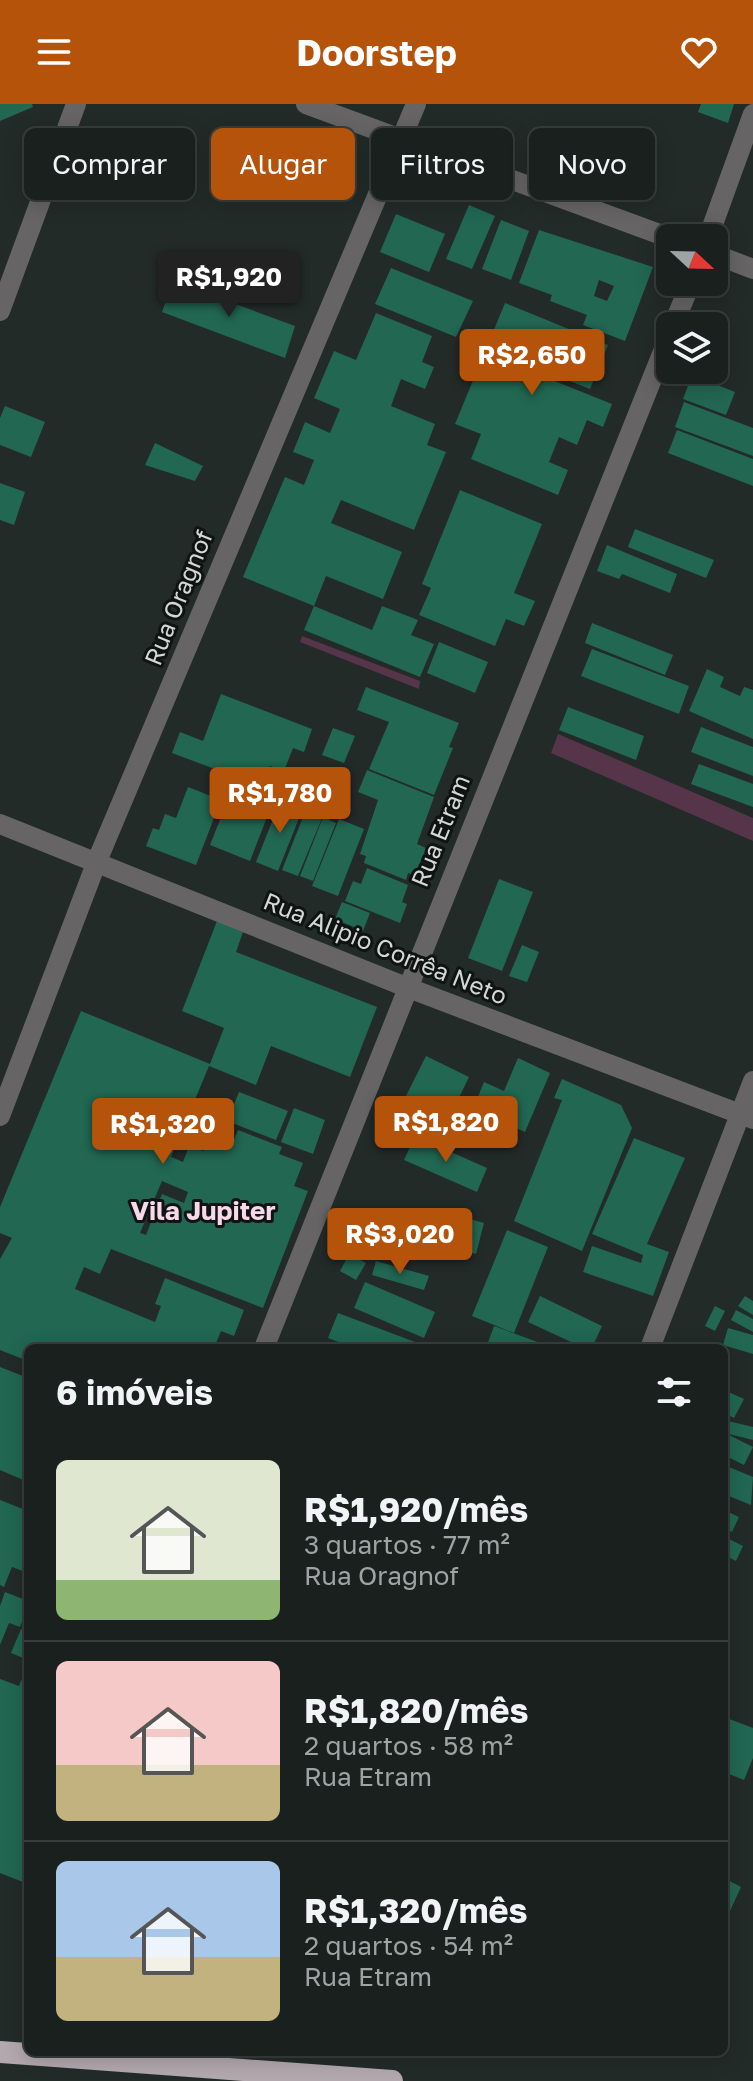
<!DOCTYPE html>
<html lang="pt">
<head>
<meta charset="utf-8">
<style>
  body { margin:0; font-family:"Golos Text",sans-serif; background:#232827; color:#f1f3f6; height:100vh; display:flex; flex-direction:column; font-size:30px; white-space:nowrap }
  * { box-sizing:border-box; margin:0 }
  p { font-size:26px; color:#9fa3a4 }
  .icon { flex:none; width:44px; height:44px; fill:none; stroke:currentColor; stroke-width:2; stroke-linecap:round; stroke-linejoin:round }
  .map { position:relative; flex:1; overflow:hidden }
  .side { position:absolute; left:24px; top:1240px; width:704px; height:712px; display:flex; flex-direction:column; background:#1a201e; border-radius:12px; box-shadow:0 4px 20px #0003,0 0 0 2px #383e3c }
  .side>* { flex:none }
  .guide { position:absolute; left:24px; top:24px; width:706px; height:72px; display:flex; gap:16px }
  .needle { width:52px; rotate:112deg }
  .tools { position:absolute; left:656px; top:120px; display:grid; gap:16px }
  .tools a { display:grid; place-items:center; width:72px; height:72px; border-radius:12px; background:#1a201e; box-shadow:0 4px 20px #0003,0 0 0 2px #383e3c; font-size:40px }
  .price { position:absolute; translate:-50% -68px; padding:0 18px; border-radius:8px; background:#b45309; color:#fff; font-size:26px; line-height:52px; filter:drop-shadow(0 2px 4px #0008) }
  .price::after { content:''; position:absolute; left:50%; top:48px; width:24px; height:18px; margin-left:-12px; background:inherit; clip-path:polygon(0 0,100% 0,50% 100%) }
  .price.current { background:#222; color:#fff }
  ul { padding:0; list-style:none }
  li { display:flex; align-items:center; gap:24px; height:200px; padding:0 32px }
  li+li { border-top:2px solid #383e3c }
  li span { display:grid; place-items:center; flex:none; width:224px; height:160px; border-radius:12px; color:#555 }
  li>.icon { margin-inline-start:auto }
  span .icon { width:96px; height:96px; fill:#fffc; stroke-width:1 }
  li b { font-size:34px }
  h2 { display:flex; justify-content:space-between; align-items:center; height:96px; padding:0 32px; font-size:34px }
  .pill { padding:0 28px; border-radius:12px; background:#1a201e; box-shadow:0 4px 20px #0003,0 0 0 2px #383e3c; font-size:28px; line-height:72px }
  .pill.current { background:#b45309; color:#fff }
  header { display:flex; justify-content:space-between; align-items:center; height:104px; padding:0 32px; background:#b45309; color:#fff; font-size:36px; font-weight:700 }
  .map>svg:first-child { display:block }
  .green { fill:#56354a }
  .building { fill:#216752; fill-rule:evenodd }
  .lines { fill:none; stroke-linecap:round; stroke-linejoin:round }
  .minor { stroke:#676466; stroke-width:20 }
  .trunk { stroke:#b2a8ae; stroke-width:22 }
  .labels { text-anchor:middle; stroke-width:6; stroke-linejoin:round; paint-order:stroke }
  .street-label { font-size:24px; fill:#d3d8d6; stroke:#0f1311 }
  .neighbourhood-label { font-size:26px; font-weight:bold; fill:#f7d9eb; stroke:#0f1311 }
</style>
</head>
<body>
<header><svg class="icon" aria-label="menu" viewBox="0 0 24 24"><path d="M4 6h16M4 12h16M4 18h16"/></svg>Doorstep<svg class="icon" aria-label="heart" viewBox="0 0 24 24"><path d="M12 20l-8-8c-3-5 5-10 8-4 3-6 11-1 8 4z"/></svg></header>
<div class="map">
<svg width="753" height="1977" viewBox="0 0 753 1977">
  <rect width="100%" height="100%" fill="#232b28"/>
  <path class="green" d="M302,532l118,45 -1,8 -119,-47z
    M558,630l195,84v23l-202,-88z"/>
  <path class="building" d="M0,0h32l1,3 -33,14z
    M701,0h33l-6,19 -30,-11z
    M469,101l26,11 -23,53 -26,-10z
    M396,110l49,20 -16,38 -49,-20z
    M501,116l28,11 -18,49 -29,-11z
    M539,126l114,37 -28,74 -42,-16 4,-10 -37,-14 2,-6 -33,-12zM599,176l15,6 -7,15 -13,-5z
    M391,164l82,33 -17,36 -81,-33z
    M173,177l122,45 -10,32 -123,-46z
    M505,199l103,42 -18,44 -61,-24 -2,5 85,34 -9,23 -16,-7 -10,25 -18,-8 -10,25 19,8 -10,25 -87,-36 10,-25 -26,-10z
    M376,209l56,23 -10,26 12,5 -9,22 -24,-10 -10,27 44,18 -8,21 19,7 -32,78 -73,-30 -10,23 71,29 -19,47 -57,-23 -12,30 58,24 10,-24 36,14 -7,15 23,9 -14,33 -116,-47 10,-24 -71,-29 42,-100 19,8 10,-25 -21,-8 12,-30 25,11 10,-24 -26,-11 20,-47 22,9z
    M692,271l43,17 -9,23 -43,-16z
    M684,298l69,26v28l-78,-29z
    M5,302l40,16 -14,35 -31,-12v-27z
    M677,326l76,29v27l-85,-33z
    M155,339l48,23 -8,15 -50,-16z
    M0,379l25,9 -11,33 -14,-5z
    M460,386l82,34 -28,69 21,8 -11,25 -18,-7 -11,27 -76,-31 12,-27 -9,-4z
    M635,425l79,31 -8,18 -78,-31z
    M607,441l70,29 -7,19 -48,-19 -3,5 -22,-8z
    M592,519l81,32 -8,20 -80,-32z
    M439,538l49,20 -13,31 -48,-20z
    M592,545l97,37 -10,28 -98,-38z
    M707,565l17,8 -4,10 20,9 4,-9 9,3v49l-64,-28z
    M366,583l93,36 -10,24 4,1 -19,47 -65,-26 20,-47 -32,-12z
    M221,590l91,35 -8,23 -11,-4 -9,23 -14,-5 -7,21 -91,-34 8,-21 23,9z
    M568,603l76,29 -8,24 -77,-30z
    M701,623l52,20v29l-62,-24z
    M333,624l22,8 -11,27 -22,-8z
    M699,660l54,20v23l-62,-23z
    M367,666l67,27 -17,47 9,4 -11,27 -7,-2 -2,7 -42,-17 2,-7 -6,-2 18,-54 -20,-8z
    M315,678l14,4 -10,26 -13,-6z
    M234,680l40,15 -24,62 -40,-16z
    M188,683l33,13 -25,65 -50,-19 7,-18 6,2 6,-16 11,4z
    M281,695l22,9 -25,63 -22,-9z
    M305,708l17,6 -24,58 -16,-6z
    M323,713l13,6 -23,58 -13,-5z
    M339,715l25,10 -26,67 -26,-10z
    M367,764l41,17 -6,17 5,2 -7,19 -55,-22 8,-20 8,3z
    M499,775l34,13 -31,79 -34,-13z
    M342,798l28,11 -7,18 -28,-12z
    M217,817l26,11 -7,20 141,55 -27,70 -79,-31 -15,39 -47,-19 -38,91 12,5 5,-13 -8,-3 15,-37 18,7 -13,34 4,1 8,-21 22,9 4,-9 44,17 -3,7 24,9 -9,23 14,5 -45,117 -152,-59 -11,25 -16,-7 -9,22 80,33 6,-16 -6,-2 10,-26 79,32 -10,26 -13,-5 -7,17h-74l-15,-6 -3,6h-94v13l-28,-11v-91l12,-21 -12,-5v-26l81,-196 129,53 14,-36 -42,-17zM162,1077l26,11 -4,11 -22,-9 -16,41 -6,-2z
    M522,841l17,7 -12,30 -18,-6z
    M426,952l43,21 -21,43 -43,-22z
    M518,954l32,15 -25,59 -52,-23 11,-27 20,9z
    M562,975l59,26 11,23 -50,123 -68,-30 48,-121 -8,-2z
    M239,988l49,19 -12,29 -49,-19z
    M294,1004l31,12 -12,34 -32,-12z
    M415,1032l72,32 -10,24 -73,-32z
    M634,1034l51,20 -38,86 22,8 -16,44 -70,-24 9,-26 49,17 2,-8 -51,-21z
    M379,1108l45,16 -10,28 -45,-16z
    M446,1108l38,11 -8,31 -39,-10z
    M507,1126l41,17 -34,86 -42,-17z
    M349,1150l17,9 -10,17 -16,-9z
    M376,1157l53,15 -5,14 -52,-15z
    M365,1178l70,30 -11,26 -70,-30z
    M540,1192l62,30 -10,22h-8l-56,-26z
    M745,1192l8,5v14l-15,-9z
    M715,1202l10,5 -10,20 -10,-5z
    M736,1206l17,9v13l-22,-12z
    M338,1209l85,32 -2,3h-67l-26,-10z
    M494,1222l60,22h-68z
    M728,1224l25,7v19l-30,-9z
    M0,1263l28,11v104l-28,-12z
    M724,1286l20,9 -10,19 -10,-5z
    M728,1317l25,6v13l-28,-7z
    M725,1329l28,14 -9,18 -20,-10z
    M724,1361l29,12 -2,28 -27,-11z
    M0,1396l28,11v62l-16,-6 -8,20 -4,-2z
    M724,1406l15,7 -7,15 -8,-4z
    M729,1435l14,7 -7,15 -12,-6z
    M5,1488l23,9v5l-8,21 -11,-4 -9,22v-39z
    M21,1525l7,3v28l-17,-7z
    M28,1561v219l-28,-11v-194l19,7z
    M724,1613l29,11v30l-9,22 -20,-8z
    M724,1774l17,9 -17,37z"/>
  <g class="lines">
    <path class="minor" d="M306,0l364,134
      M708,134l45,-124
      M714,150l39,15
      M0,207l76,-207
      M673,222l18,-44
      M0,720l406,163 347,132
      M0,1012l97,-255 319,-757
      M264,1244l406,-1014
      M650,1244l103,-267"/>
    <path class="trunk" d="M0,1948l392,29"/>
  </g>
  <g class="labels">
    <g class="street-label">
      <text transform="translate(179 494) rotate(-68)" y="8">Rua Oragnof</text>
      <text transform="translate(441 727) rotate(-68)" y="8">Rua Etram</text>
      <text transform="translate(385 845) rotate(22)" y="8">Rua Alipio Corrêa Neto</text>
    </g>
    <g class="neighbourhood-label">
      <text x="203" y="1116">Vila Jupiter</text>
    </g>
  </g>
</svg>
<div class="tools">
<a><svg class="needle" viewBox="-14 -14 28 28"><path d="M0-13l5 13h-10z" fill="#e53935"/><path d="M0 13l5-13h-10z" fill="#9fa3a4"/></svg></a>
<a><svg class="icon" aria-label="layers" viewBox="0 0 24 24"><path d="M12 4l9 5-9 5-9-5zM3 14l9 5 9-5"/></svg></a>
</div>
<b class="price current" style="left:229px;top:215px">R$1,920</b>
<b class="price" style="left:532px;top:293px">R$2,650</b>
<b class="price" style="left:280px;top:731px">R$1,780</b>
<b class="price" style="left:446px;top:1060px">R$1,820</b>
<b class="price" style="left:163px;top:1062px">R$1,320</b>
<b class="price" style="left:400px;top:1172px">R$3,020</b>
<div class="guide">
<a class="pill">Comprar</a>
<a class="pill current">Alugar</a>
<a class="pill">Filtros</a>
<a class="pill">Novo</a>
</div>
<section class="side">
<h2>6 imóveis<svg class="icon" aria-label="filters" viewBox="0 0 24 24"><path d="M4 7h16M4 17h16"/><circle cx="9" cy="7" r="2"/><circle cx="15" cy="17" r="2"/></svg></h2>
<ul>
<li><span style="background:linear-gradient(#dfe7d0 75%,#8fb573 0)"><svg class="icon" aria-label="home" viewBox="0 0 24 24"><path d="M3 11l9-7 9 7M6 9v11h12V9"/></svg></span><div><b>R$1,920/mês</b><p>3 quartos · 77 m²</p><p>Rua Oragnof</p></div></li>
<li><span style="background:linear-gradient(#f6c9c9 65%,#c2b280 0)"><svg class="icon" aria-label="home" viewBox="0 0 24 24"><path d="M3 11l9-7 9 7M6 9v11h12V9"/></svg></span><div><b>R$1,820/mês</b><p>2 quartos · 58 m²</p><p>Rua Etram</p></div></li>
<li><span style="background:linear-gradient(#a9c7e8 60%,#c2b280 0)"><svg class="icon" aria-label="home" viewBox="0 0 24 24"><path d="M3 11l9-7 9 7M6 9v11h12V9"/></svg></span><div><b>R$1,320/mês</b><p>2 quartos · 54 m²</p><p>Rua Etram</p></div></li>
</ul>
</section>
</div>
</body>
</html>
